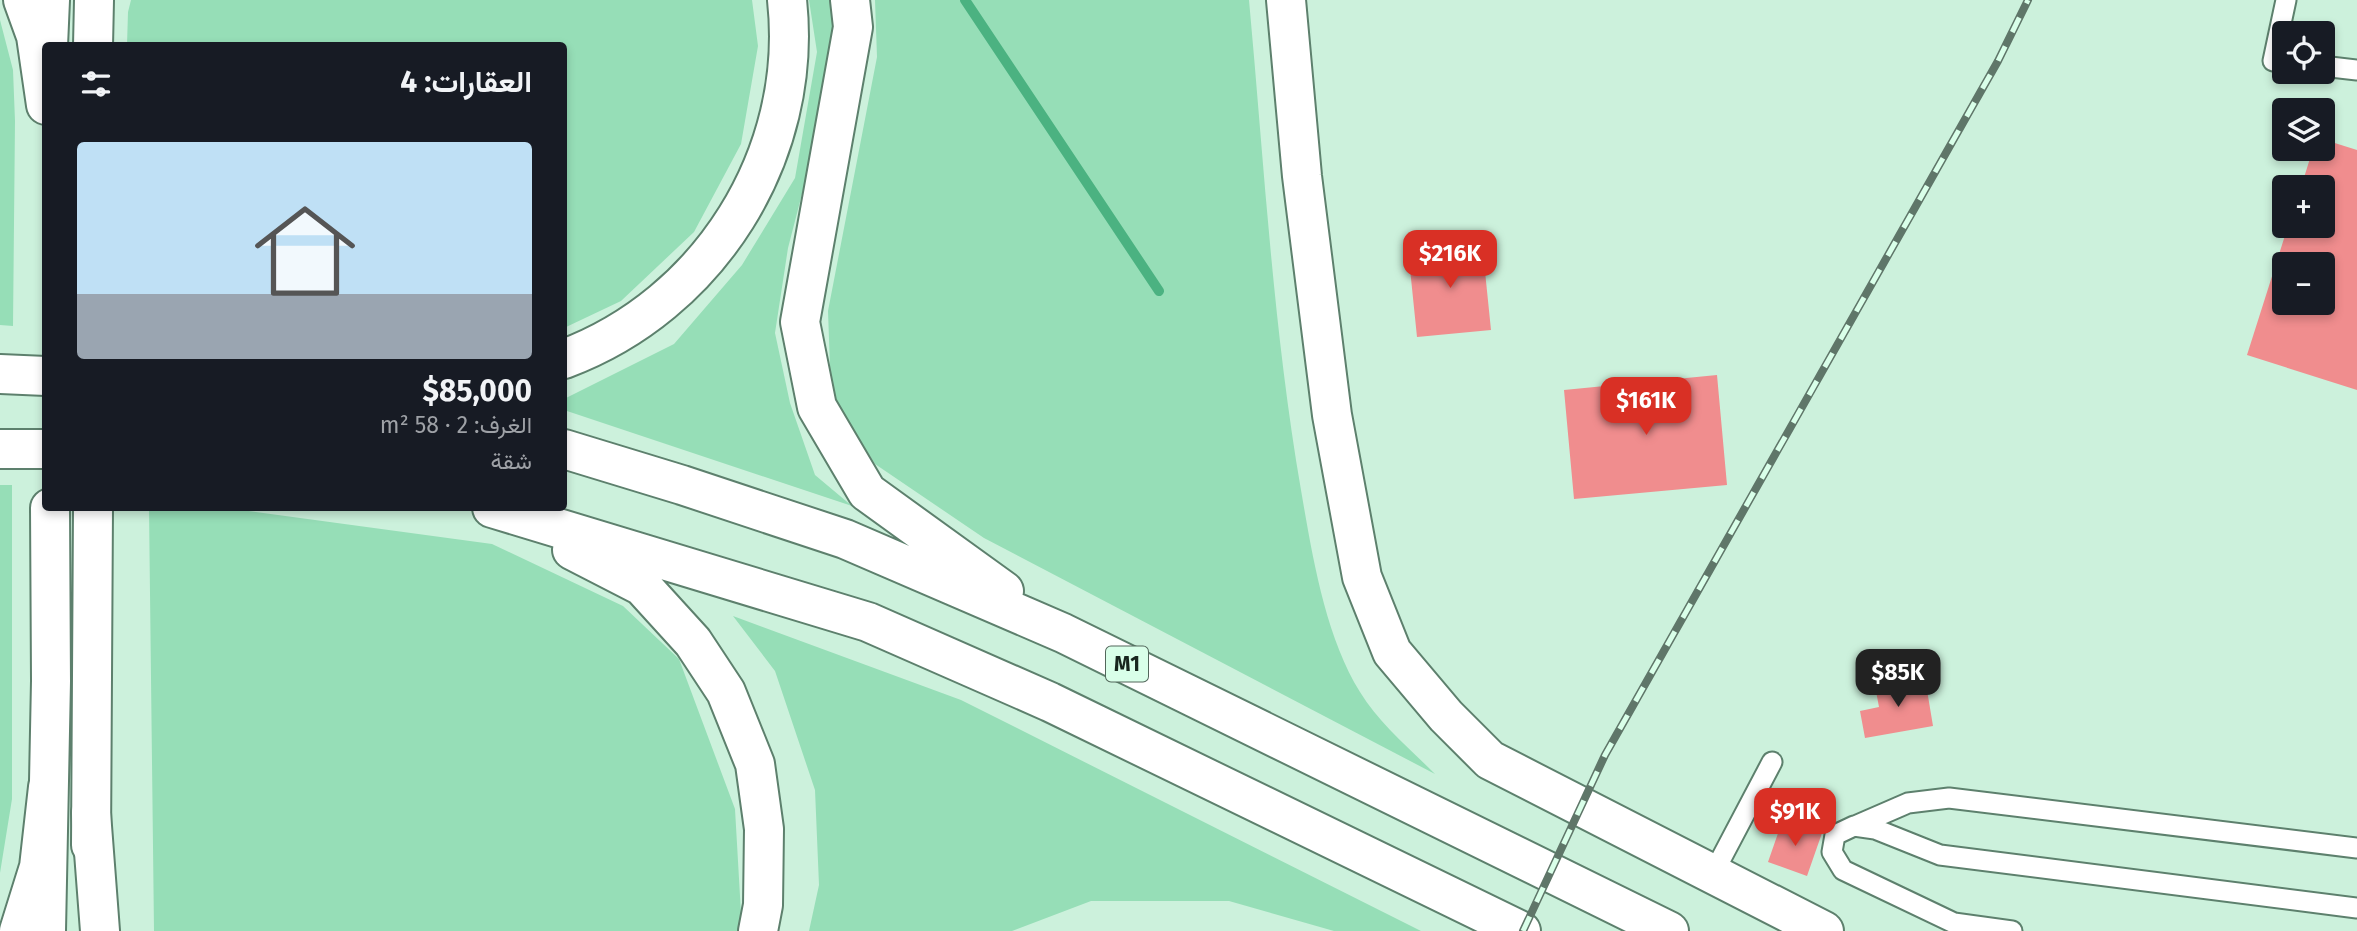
<!DOCTYPE html>
<html lang="ar">
<head>
<meta charset="utf-8">
<style>
  body { margin:0; font-family:"Fira Sans",Vazirmatn,sans-serif; background:#20242c; color:#f1f3f6; direction:rtl; height:100vh; display:flex; flex-direction:column; font-size:26px; white-space:nowrap }
  * { box-sizing:border-box; margin:0 }
  p { font-size:23px; color:#9ea1a6 }
  .icon { flex:none; width:38px; height:38px; fill:none; stroke:currentColor; stroke-width:2; stroke-linecap:round; stroke-linejoin:round }
  .map { position:relative; flex:1; overflow:hidden; direction:ltr }
  .side { position:absolute; left:42px; top:42px; width:525px; height:469px; display:flex; flex-direction:column; background:#171b24; border-radius:7px; box-shadow:0 4px 10px #0003; direction:rtl }
  .side>* { flex:none }
  .controls { position:absolute; left:2272px; top:21px; display:grid; gap:14px }
  .controls a { display:grid; place-items:center; width:63px; height:63px; border-radius:7px; background:#171b24; box-shadow:0 4px 10px #0003; font-size:35px }
  .price { position:absolute; translate:-50% -60px; padding:0 16px; border-radius:14px; background:#d93025; color:#fff; font-size:23px; line-height:46px; filter:drop-shadow(0 2px 4px #0008) }
  .price::after { content:''; position:absolute; left:50%; top:42px; width:21px; height:16px; margin-left:-10px; background:inherit; clip-path:polygon(0 0,100% 0,50% 100%) }
  .price.selected { background:#222; color:#fff }
  ul { padding:0; list-style:none }
  li { display:grid; align-content:center; gap:14px; height:371px; padding:0 35px }
  li span { display:grid; place-items:center; height:217px; border-radius:7px; color:#555 }
  li>.icon { margin-inline-start:auto }
  span .icon { width:126px; height:126px; fill:#fffc; stroke-width:1 }
  li b { font-size:30px }
  h2 { display:flex; justify-content:space-between; align-items:center; height:84px; padding:0 35px; font-size:30px }
  .map>svg:first-child { display:block }
  .green { fill:#96deb7 }
  .lines { fill:none; stroke-linecap:round; stroke-linejoin:round }
  .stream { stroke:#4bb281; stroke-width:10 }
  .building { fill:#f08d8e; fill-rule:evenodd }
  .lane-casing { stroke:#5d806d; stroke-width:23 }
  .street-casing { stroke:#5d806d; stroke-width:42 }
  .primary-casing { stroke:#5d806d; stroke-width:42 }
  .highway-casing { stroke:#5d806d; stroke-width:42 }
  .lane { stroke:#fff; stroke-width:19 }
  .street { stroke:#fff; stroke-width:38 }
  .primary { stroke:#fff; stroke-width:38 }
  .highway { stroke:#fff; stroke-width:38 }
  .rail-casing { stroke:#5f7669; stroke-width:8 }
  .rail { stroke:#d9ffe9; stroke-width:5; stroke-dasharray:16; stroke-linecap:butt }
  .labels { text-anchor:middle; stroke-width:5; stroke-linejoin:round; paint-order:stroke }
  .shield { fill:#d9ffe9; stroke:#52675b; stroke-width:2 }
  .shield-label { font-size:21px; font-weight:bold; fill:#18261e }
</style>
</head>
<body>
<div class="map">
<svg width="2357" height="931" viewBox="0 0 2357 931">
  <rect width="100%" height="100%" fill="#ccf1dc"/>
  <path class="green" d="M131,0h621l6,46 -17,98 -47,88 -73,69 -57,27v-282l-437,-1 1,-33z
    M809,0h23l1,32 -15,100 -30,116 -13,85 15,70 25,72 37,31 -288,-96v-11l110,-55 68,-79 53,-87 22,-126z
    M875,0h374c15,163 24,328 52,490 11,64 24,146 59,202 19,31 49,56 75,82l-451,-236 -109,-74 -44,-69 -3,-84 49,-254z
    M0,20l13,50 2,51 -2,205 -13,-1z
    M0,485h12v314l-12,74z
    M149,508h78l265,36 131,62 56,53 56,150 7,122h-588z
    M733,616l228,84 460,231h-87l-105,-30h-138l-79,30h-203l10,-46 -4,-95 -40,-119z"/>
  <g class="lines">
    <path class="stream" d="M965,0l194,291"/>
  </g>
  <path class="building" d="M2322,139l35,11v240l-110,-35 41,-129h34v-39h-21l12,-38h9zM2284,264h38v39h-38z
    M1482,242l9,88 -74,7 -9,-88z
    M1717,375l10,110 -153,14 -10,-109z
    M1925,678l8,48 -68,12 -5,-27 19,-4 -4,-21z
    M1783,819l39,14 -15,43 -39,-14z"/>
  <g class="lines">
    <g class="lane-casing">
      <path id="lane" d="M2284,62l-11,-1 13,-61
        M2322,66l35,4
        M1855,826l53,-23 41,-5 408,50
        M1713,874l59,-112
        M2012,931l-58,-8 -111,-53 -11,-18 3,-17 19,-9 21,3 65,26 417,53"/>
    </g>
    <g class="street-casing">
      <path id="street" d="M1286,0l16,176 30,239 30,162 30,75 54,64 44,44 334,171"/>
    </g>
    <g class="primary-casing">
      <path id="primary" d="M48,46l2,-46
        M93,46l1,-46
        M91,845l2,-337
        M46,931l5,-250 -1,-173"/>
    </g>
    <g class="highway-casing">
      <path id="highway" d="M23,0l13,36 10,69
        M850,0l3,27 -53,295 17,85 50,85 137,99
        M564,359c145,-54 240,-204 223,-359
        M0,374l46,2
        M0,449h46
        M564,449l118,36 163,54 218,94 606,298
        M492,508l376,114 182,80 471,229
        M572,550l70,36 51,56 33,50 29,72 9,65 -1,76 -5,26
        M91,813l9,118
        M19,931l20,-64 9,-80"/>
    </g>
    <use href="#lane" class="lane"/>
    <use href="#street" class="street"/>
    <use href="#primary" class="primary"/>
    <use href="#highway" class="highway"/>
    <g class="rail-casing">
      <path id="rail" d="M1523,931l82,-176 393,-694 30,-61"/>
    </g>
    <use href="#rail" class="rail"/>
  </g>
  <g class="labels">
    <rect class="shield" x="1106" y="646.5" width="42" height="35" rx="5"/>
    <g class="shield-label">
      <text x="1127" y="671">M1</text>
    </g>
  </g>
</svg>
<div class="controls">
<a><svg class="icon" aria-label="locate" viewBox="0 0 24 24"><circle cx="12" cy="12" r="6"/><path d="M12 2v4M12 18v4M2 12h4M18 12h4"/></svg></a>
<a><svg class="icon" aria-label="layers" viewBox="0 0 24 24"><path d="M12 4l9 5-9 5-9-5zM3 14l9 5 9-5"/></svg></a>
<a>+</a>
<a>−</a>
</div>
<b class="price" style="left:1450px;top:290px">$216K</b>
<b class="price" style="left:1646px;top:437px">$161K</b>
<b class="price selected" style="left:1898px;top:709px">$85K</b>
<b class="price" style="left:1795px;top:848px">$91K</b>
<section class="side">
<h2>العقارات: 4<svg class="icon" aria-label="filters" viewBox="0 0 24 24"><path d="M4 7h16M4 17h16"/><circle cx="9" cy="7" r="2"/><circle cx="15" cy="17" r="2"/></svg></h2>
<ul>
<li><span style="background:linear-gradient(#bfe0f5 70%,#9aa5b1 0)"><svg class="icon" aria-label="home" viewBox="0 0 24 24"><path d="M3 11l9-7 9 7M6 9v11h12V9"/></svg></span><div><b>$85,000</b><p>الغرف: 2 · 58 m²</p><p>شقة</p></div></li>
</ul>
</section>
</div>
</body>
</html>
